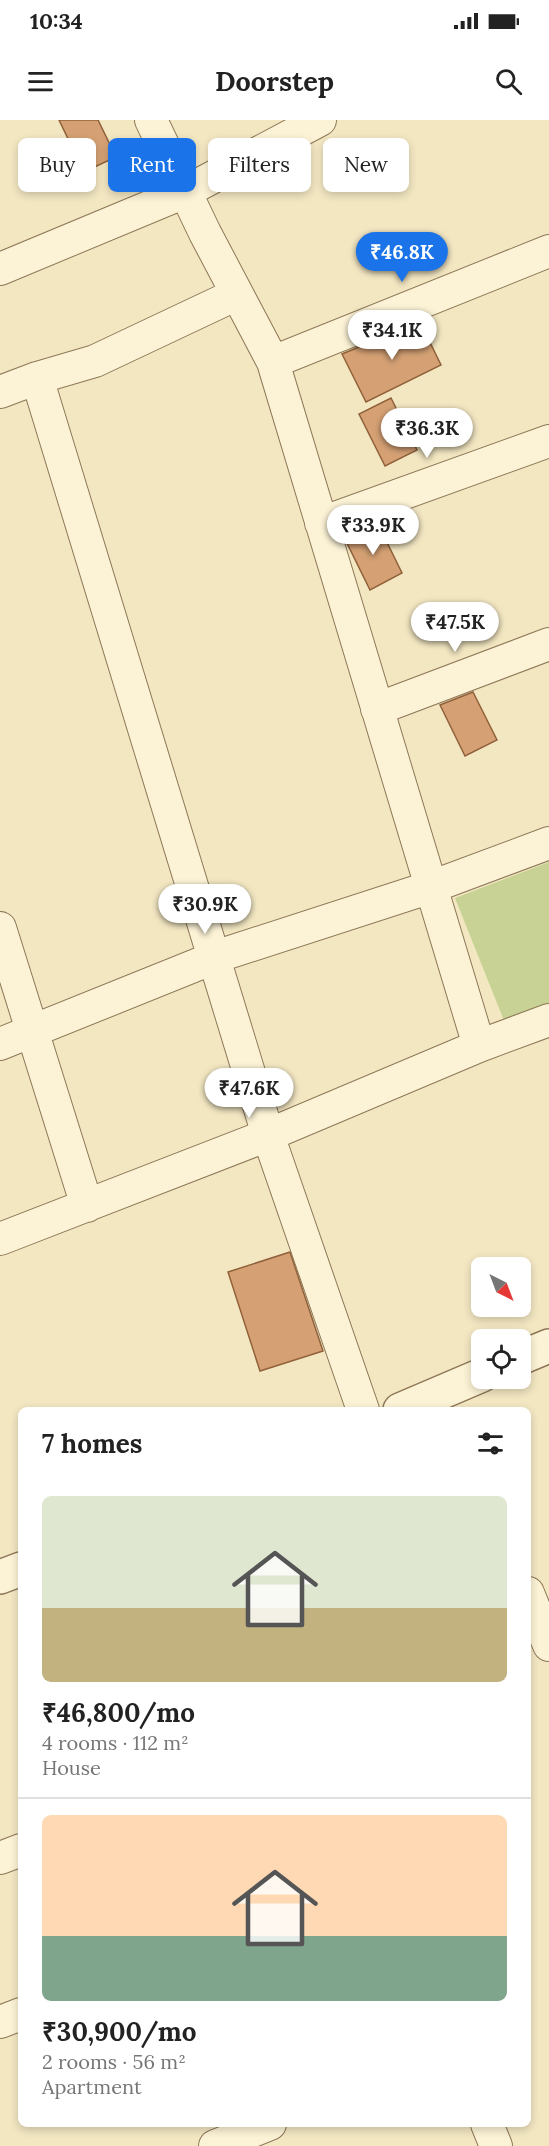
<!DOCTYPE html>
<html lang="en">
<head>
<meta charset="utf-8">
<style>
  body { margin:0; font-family:Lora,serif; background:#f6f6f6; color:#222; height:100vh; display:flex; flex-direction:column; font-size:22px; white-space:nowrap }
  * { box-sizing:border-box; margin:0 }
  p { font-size:20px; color:#767676 }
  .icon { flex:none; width:33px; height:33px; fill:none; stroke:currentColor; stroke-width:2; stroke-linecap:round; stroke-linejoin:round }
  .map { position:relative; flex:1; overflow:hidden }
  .drawer { position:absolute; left:18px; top:1287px; width:513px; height:720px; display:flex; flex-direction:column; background:#fff; border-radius:9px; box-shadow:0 3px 9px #0003 }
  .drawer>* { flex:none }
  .top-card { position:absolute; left:18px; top:18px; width:513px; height:54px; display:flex; gap:12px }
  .needle { width:39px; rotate:138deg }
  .fabs { position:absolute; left:471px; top:1137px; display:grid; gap:12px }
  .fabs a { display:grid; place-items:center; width:60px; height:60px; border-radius:9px; background:#fff; box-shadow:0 3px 9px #0003; font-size:30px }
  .price { position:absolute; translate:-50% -51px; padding:0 14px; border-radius:21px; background:#fff; color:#222; font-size:20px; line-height:39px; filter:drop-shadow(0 2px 3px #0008) }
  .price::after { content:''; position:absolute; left:50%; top:36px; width:18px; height:14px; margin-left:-9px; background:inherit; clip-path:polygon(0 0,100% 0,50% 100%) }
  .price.active { background:#1a73e8; color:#fff }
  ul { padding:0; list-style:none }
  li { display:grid; align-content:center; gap:12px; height:318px; padding:0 24px }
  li+li { border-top:2px solid #e0e0e0 }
  li span { display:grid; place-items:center; height:186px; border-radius:9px; color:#555 }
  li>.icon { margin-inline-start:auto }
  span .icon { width:108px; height:108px; fill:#fffc; stroke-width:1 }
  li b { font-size:26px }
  h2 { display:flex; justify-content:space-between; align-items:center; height:72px; padding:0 24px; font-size:26px }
  .pill { padding:0 21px; border-radius:9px; background:#fff; box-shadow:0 3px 9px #0003; font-size:21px; line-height:54px }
  .pill.active { background:#1a73e8; color:#fff }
  .status { display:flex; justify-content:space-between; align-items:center; height:42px; padding:0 30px; background:#fff; direction:ltr }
  .status svg { height:16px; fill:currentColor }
  header { display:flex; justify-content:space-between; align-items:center; height:78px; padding:0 24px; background:#fff; font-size:27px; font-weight:800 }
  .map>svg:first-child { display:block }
  .green { fill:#c7d294 }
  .building { fill:#d5a174; stroke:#90613a; stroke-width:1.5 }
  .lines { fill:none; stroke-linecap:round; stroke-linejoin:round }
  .minor-casing { stroke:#8e7757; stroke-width:34 }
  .tertiary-casing { stroke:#8e7757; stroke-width:36 }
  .minor { stroke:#fcf3d6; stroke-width:32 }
  .tertiary { stroke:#fcf3d6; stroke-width:33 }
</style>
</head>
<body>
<div class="status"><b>10:34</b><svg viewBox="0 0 49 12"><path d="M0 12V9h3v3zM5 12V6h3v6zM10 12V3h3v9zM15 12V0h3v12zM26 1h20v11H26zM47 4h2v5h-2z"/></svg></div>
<header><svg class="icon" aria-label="menu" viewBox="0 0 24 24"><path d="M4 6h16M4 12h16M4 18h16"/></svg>Doorstep<svg class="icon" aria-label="search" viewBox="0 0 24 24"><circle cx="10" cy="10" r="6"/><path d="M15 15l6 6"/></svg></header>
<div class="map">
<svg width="549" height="2026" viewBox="0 0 549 2026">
  <rect width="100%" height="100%" fill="#f3e7c2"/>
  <path class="green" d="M549,742v144l-44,17 -50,-125z"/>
  <path class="building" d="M59,0h39l18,37 -32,15z
    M420,202l21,43 -75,37 -24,-48z
    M391,278l26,52 -32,16 -26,-52z
    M377,402l25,51 -32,17 -26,-53z
    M473,572l24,48 -32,16 -25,-51z
    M290,1132l33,99 -63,20 -32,-99z"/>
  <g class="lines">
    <g class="minor-casing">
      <path id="minor" d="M151,0l54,113 68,129 206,684
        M0,149l185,-77 135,-72
        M273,242l276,-111
        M0,272l37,-14
        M321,403l228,-82
        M377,589l172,-65
        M0,808l87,278
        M0,924l221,-89 210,-68 118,-44
        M0,1119l268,-104 -231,-757 58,-17 142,-67
        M363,1290l-95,-275 211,-89 70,-26
        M528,1473l21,52
        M0,1738l21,-8
        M0,1902l21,-8
        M487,2004l9,22
        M215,2026l55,-22"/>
    </g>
    <g class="tertiary-casing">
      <path id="tertiary" d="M520,1238l29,-12
        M400,1290l82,-35
        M0,1457l21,-8"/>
    </g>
    <use href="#minor" class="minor"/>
    <use href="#tertiary" class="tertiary"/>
  </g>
</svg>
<div class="fabs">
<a><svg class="needle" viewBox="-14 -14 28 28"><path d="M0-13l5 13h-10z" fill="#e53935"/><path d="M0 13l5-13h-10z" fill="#767676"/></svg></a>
<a><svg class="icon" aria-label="locate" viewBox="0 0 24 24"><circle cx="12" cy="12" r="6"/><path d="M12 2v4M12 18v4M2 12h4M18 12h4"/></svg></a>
</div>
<b class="price active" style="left:402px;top:163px">₹46.8K</b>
<b class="price" style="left:392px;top:241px">₹34.1K</b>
<b class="price" style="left:427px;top:339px">₹36.3K</b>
<b class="price" style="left:373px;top:436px">₹33.9K</b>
<b class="price" style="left:455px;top:533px">₹47.5K</b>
<b class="price" style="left:205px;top:815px">₹30.9K</b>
<b class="price" style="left:249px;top:999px">₹47.6K</b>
<div class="top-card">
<a class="pill">Buy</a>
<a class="pill active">Rent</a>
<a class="pill">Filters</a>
<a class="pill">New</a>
</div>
<section class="drawer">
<h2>7 homes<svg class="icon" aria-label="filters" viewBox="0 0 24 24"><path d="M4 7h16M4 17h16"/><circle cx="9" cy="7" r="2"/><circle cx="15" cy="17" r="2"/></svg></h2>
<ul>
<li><span style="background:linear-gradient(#dfe7d0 60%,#c2b280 0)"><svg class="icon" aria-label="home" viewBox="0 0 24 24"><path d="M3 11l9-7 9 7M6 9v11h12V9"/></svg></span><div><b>₹46,800/mo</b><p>4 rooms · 112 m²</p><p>House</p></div></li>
<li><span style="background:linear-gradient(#ffd9b3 65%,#7fa58c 0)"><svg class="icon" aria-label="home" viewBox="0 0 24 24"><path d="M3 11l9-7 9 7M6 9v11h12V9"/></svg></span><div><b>₹30,900/mo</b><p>2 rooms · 56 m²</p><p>Apartment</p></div></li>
</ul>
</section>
</div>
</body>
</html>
